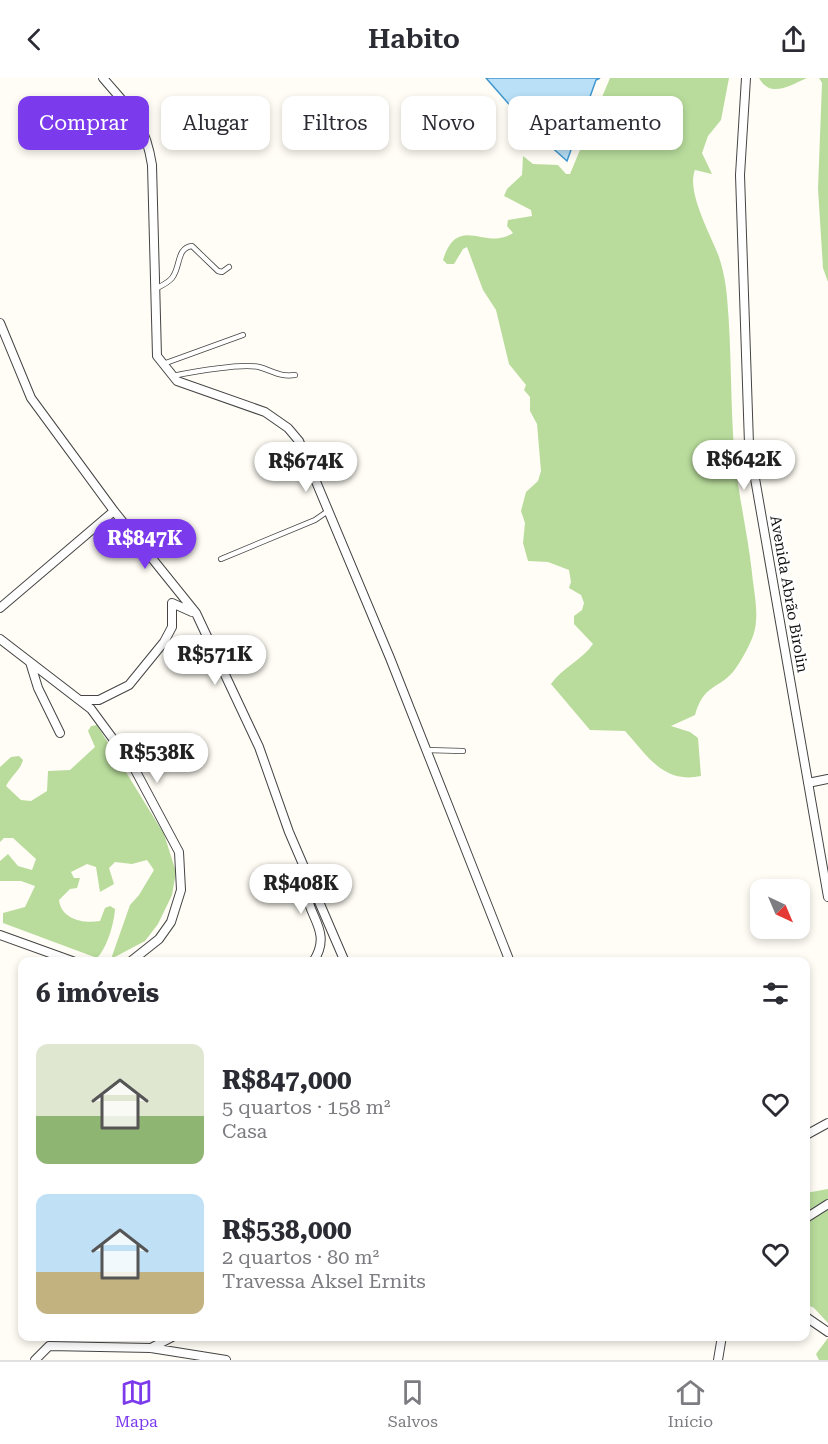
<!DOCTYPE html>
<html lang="pt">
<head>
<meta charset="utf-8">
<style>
  body { margin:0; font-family:"Roboto Serif",serif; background:#f7f7f7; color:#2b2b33; height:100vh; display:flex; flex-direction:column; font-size:22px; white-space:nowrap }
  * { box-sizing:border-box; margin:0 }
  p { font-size:20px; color:#7c7c81 }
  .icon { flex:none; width:33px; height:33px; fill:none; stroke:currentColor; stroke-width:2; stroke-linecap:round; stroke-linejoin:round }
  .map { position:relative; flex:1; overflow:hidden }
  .panel { position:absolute; left:18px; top:879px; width:792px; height:384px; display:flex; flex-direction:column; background:#fff; border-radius:12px; box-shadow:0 3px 9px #0003 }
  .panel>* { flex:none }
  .banner { position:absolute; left:18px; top:18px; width:792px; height:54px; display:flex; gap:12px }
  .needle { width:39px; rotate:136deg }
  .buttons { position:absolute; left:750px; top:801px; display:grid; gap:12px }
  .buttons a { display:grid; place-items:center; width:60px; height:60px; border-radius:12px; background:#fff; box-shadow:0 3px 9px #0003; font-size:30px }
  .price { position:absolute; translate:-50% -51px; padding:0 14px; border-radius:21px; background:#fff; color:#222; font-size:20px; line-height:39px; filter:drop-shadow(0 2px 3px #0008) }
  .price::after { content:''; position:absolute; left:50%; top:36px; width:18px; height:14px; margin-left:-9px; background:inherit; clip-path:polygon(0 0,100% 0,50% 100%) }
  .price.active { background:#7c3aed; color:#fff }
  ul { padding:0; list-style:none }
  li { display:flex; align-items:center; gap:18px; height:150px; padding:0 18px }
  li span { display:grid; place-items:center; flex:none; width:168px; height:120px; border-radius:12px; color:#555 }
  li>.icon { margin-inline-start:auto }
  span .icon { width:72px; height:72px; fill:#fffc; stroke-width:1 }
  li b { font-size:26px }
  h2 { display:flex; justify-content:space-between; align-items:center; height:72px; padding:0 18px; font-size:26px }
  .pill { padding:0 21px; border-radius:12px; background:#fff; box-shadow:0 3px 9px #0003; font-size:21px; line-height:54px }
  .pill.active { background:#7c3aed; color:#fff }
  header { display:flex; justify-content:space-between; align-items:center; height:78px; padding:0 18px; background:#fff; font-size:27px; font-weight:600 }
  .tab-bar { display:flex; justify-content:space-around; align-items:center; height:84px; border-top:2px solid #e1e1e2; background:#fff; font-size:16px; color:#7c7c81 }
  .tab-bar a { display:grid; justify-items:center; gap:3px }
  .tab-bar .active { color:#7c3aed }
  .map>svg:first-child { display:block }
  .forest { fill:#b9dc9c }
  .water { fill:#b9e0f7; stroke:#3f96cf; stroke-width:1.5 }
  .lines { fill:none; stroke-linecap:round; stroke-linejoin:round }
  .lane-casing { stroke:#444; stroke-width:6 }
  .street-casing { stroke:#444; stroke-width:10 }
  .lane { stroke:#fff; stroke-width:4.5 }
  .street { stroke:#fff; stroke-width:8 }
  .labels { text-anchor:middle; stroke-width:6; stroke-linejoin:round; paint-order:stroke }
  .street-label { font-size:15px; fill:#111; stroke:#fff }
</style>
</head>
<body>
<header><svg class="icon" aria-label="back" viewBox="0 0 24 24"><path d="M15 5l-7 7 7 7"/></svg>Habito<svg class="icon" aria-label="share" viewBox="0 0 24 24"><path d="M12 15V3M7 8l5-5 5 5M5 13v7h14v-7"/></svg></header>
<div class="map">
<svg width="828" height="1282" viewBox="0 0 828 1282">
  <rect width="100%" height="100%" fill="#fffdf5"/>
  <path class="forest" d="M610,0h119l-8,42 -13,16 -6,17 10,21 -17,-4c-9,22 16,65 24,87 4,12 7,27 8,40 5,54 3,109 8,164 4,38 13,74 17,112 2,20 8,44 1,63 -4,11 -13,27 -20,36 -16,18 -29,12 -38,43l-24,11 19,6 8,6 3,38c-38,8 -53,-20 -76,-45l-35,-1 -39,-46c11,-16 31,-24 42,-40l-19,-20v-8l8,-6 2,-7 -3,-8 -12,-7 2,-6 -2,-12 -21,-8 -20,-1 -5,-18 2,-20 -4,-12 5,-19 12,-11 3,-10 -4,-47 -7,-13v-14l-6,-7 2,-5 -17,-21 -13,-54 -13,-20 -16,-43 -4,2 -9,15h-7l-4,-4c15,-48 43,-8 70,-27l-6,-7 1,-6 24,-4 -1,-6 -27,-14 3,-7 15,-14 1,-19 10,8 25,1 8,9h4z
    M759,0h48c-17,7 -36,21 -48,0z
    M819,0h9v204l-5,-14 -5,-79 4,-106z
    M97,647l67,109 12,38 -4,23 -14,29 -13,17 -34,18 19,-54 9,-10 15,-25 -7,-10 -15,4 -17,-2 -6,6 5,16 -14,8 -4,-25 -9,-3 -16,8 3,6h6l-3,10 -7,1 -11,11c2,19 24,24 41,21l5,-13 5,-2 5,3c-1,15 -8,39 -18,49l-94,-35v-10l22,-6 10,-21 -14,-5h-21v-20l8,-7 10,12 14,4 4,-11 -23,-21h-9l-4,4v-75l11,-10 8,-1 4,4c-3,11 -12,16 -17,26l15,14 10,1 16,-10 1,-20 22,-1 25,-23 -7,-16 3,-5z
    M828,1111v134l-14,-15 -8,-4v-111z
    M828,1260v22h-9l-3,-6z"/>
  <path class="water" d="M486,0h114l-4,2 -29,81 -39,-35z"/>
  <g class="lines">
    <g class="lane-casing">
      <path id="lane" d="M155,211c6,-3 13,-6 17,-11 9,-11 4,-30 20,-32l26,25 4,1 7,-5
        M163,286l80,-29
        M172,298c21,-4 68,-13 87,-9 14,4 20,10 36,8
        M221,481l94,-39 13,-9
        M426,672l37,1"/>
    </g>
    <g class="street-casing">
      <path id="street" d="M103,0c28,33 42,43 49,87l5,191 20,25 88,31 23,16 11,13 91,217 120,304
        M746,0l-6,97 9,269 79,453
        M0,245l31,75 83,113 82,102 63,134 30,85 56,130
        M0,530l114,-97
        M0,561l91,70 42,57 46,86 2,38 -10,32 -12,17 -29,23
        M30,584l8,26 22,45
        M80,622h19l30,-15 35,-43 8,-15v-24l20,9
        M808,705l20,-4
        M310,801c-1,4 -4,10 -3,14 1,24 26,39 6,69
        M0,857l75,27
        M806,1057l22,-12
        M806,1140l22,-14
        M806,1239l22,15
        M151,1270l23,-12
        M35,1282l14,-14 102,2 75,12
        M718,1282l4,-24"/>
    </g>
    <use href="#lane" class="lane"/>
    <use href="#street" class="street"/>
  </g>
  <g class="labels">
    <g class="street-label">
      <text transform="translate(789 516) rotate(80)" y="5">Avenida Abrão Birolin</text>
    </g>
  </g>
</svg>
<div class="buttons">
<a><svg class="needle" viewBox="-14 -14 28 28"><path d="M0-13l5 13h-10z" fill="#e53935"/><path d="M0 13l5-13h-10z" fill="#7c7c81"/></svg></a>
</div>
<b class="price" style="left:744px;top:413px">R$642K</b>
<b class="price" style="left:306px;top:415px">R$674K</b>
<b class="price active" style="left:145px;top:492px">R$847K</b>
<b class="price" style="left:215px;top:608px">R$571K</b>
<b class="price" style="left:157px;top:706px">R$538K</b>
<b class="price" style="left:301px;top:837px">R$408K</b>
<div class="banner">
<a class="pill active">Comprar</a>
<a class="pill">Alugar</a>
<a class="pill">Filtros</a>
<a class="pill">Novo</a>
<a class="pill">Apartamento</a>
</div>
<section class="panel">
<h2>6 imóveis<svg class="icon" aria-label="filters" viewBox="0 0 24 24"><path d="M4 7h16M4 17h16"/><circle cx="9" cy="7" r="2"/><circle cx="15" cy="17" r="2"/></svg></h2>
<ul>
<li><span style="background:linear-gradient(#dfe7d0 60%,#8fb573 0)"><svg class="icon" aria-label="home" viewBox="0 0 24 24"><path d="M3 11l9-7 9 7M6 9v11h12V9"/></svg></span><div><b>R$847,000</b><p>5 quartos · 158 m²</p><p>Casa</p></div><svg class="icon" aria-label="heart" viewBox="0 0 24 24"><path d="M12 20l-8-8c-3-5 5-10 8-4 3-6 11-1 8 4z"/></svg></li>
<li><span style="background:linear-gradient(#bfe0f5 65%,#c2b280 0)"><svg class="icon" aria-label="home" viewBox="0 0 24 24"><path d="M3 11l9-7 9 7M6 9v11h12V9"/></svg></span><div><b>R$538,000</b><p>2 quartos · 80 m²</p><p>Travessa Aksel Ernits</p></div><svg class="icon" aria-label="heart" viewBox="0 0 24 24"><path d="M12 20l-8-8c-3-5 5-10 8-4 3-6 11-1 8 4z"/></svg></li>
</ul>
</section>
</div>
<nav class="tab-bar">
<a class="active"><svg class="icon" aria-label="map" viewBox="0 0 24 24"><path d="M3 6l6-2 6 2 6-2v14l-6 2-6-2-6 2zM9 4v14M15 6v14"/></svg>Mapa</a>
<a><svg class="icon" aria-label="saved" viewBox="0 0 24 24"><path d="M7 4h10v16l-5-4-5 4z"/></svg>Salvos</a>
<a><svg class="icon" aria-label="home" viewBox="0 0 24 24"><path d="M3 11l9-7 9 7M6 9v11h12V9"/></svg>Início</a>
</nav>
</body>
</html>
